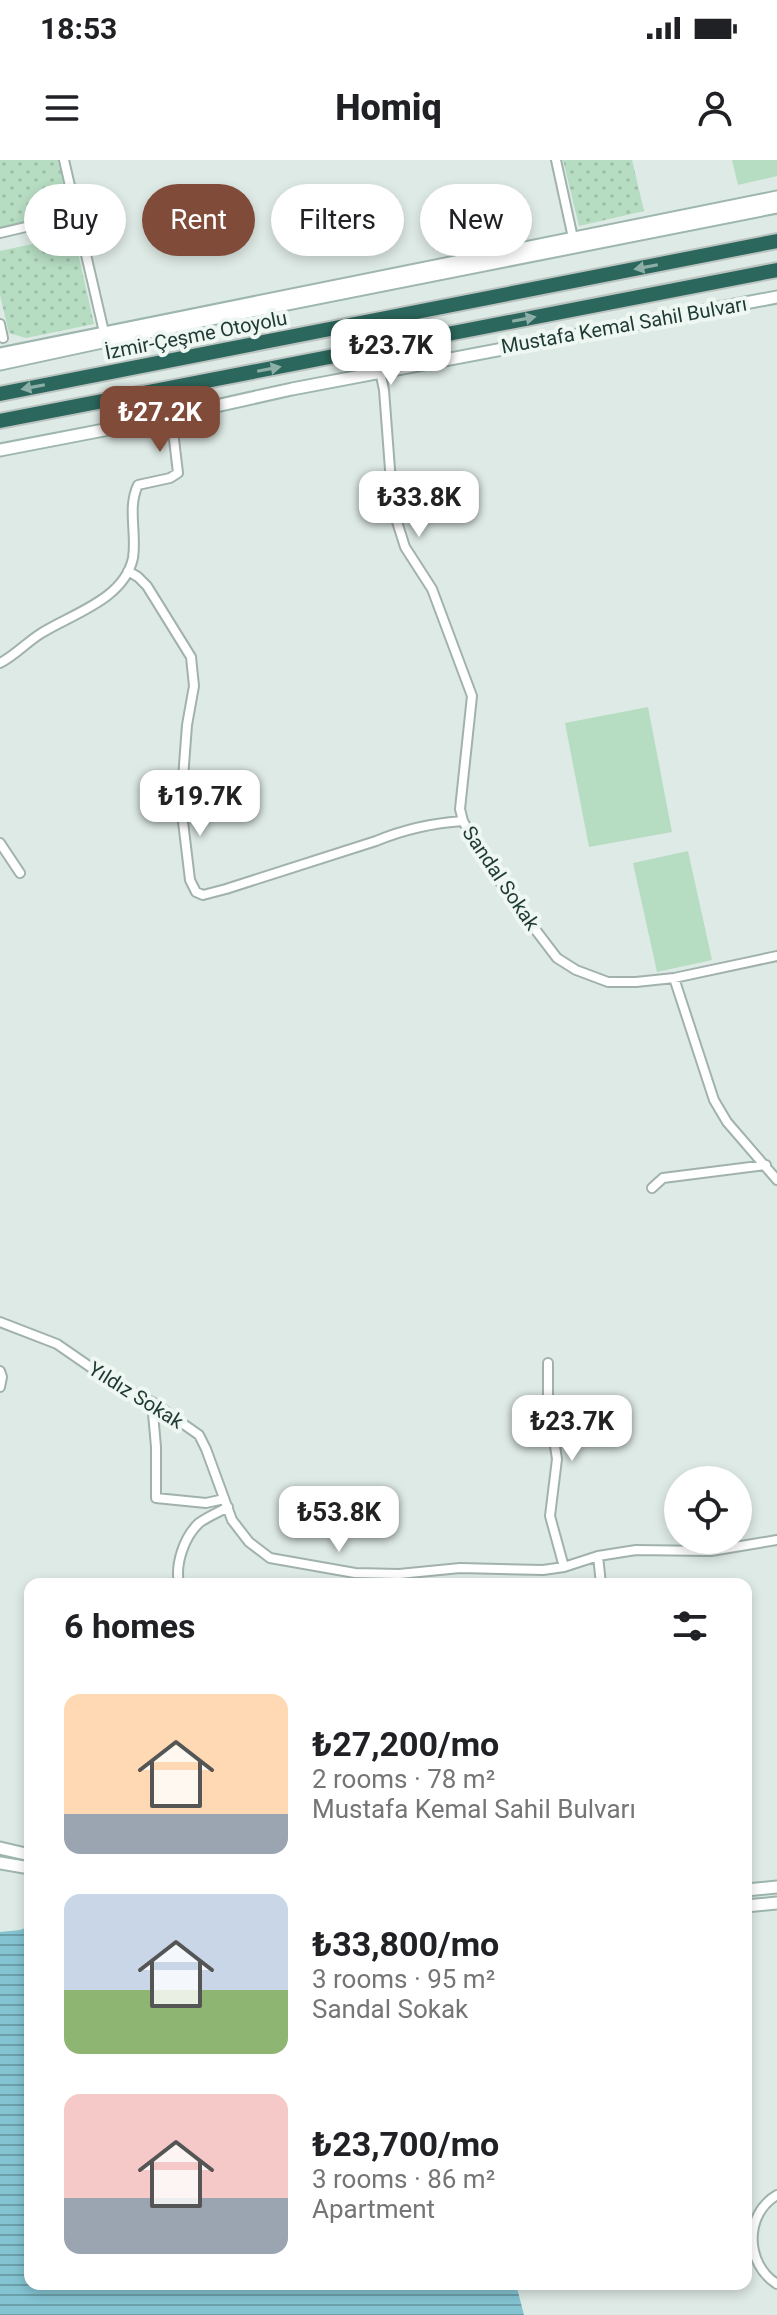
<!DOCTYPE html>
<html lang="en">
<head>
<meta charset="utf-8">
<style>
  body { margin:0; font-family:Roboto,sans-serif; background:#f6f6f6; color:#202124; height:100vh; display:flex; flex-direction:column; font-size:30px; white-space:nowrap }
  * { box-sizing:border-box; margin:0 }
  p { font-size:26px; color:#757577 }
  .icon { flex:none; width:44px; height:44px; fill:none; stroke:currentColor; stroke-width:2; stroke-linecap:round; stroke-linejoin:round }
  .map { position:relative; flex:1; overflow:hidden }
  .details { position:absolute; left:24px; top:1418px; width:728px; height:712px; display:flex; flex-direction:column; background:#fff; border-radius:16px; box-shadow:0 4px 12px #0003 }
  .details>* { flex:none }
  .hud { position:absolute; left:24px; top:24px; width:730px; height:72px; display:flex; gap:16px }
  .buttons { position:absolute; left:664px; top:1306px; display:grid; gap:16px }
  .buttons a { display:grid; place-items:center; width:88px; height:88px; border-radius:50%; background:#fff; box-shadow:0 4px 12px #0003; font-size:40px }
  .price { position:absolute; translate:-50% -68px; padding:0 18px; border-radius:16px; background:#fff; color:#222; font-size:26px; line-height:52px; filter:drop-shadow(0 2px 4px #0008) }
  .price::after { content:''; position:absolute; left:50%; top:48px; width:24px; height:18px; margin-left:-12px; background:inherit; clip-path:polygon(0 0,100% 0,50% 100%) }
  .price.on { background:#804b39; color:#fff }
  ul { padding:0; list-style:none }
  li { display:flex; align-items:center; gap:24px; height:200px; padding:0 40px }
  li span { display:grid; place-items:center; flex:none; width:224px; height:160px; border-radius:16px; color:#555 }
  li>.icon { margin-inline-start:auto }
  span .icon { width:96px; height:96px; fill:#fffc; stroke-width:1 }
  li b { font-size:34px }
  h2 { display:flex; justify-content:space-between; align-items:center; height:96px; padding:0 40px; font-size:34px }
  .tag { padding:0 28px; border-radius:36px; background:#fff; box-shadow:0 4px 12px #0003; font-size:28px; line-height:72px }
  .tag.on { background:#804b39; color:#fff }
  .status { display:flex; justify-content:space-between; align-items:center; height:56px; padding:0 40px; background:#fff; direction:ltr }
  .status svg { height:22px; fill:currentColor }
  header { display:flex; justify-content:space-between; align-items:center; height:104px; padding:0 40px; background:#fff; font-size:36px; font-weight:800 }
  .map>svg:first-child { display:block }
  .park { fill:url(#park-dots) }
  .pitch { fill:#b6dcc2 }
  .water { fill:url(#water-rules) }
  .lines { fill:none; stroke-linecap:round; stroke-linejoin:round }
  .street-casing { stroke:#a1b2ac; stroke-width:12 }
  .secondary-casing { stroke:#9db6ae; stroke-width:15 }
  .highway-casing { stroke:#bcc4c2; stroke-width:18 }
  .street { stroke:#fff; stroke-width:8 }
  .secondary { stroke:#fff; stroke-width:11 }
  .highway { stroke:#2b675c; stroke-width:14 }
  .oneway { fill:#8dafa8 }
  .labels { text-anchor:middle; stroke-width:8; stroke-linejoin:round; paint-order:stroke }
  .street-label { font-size:20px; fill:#1f3a34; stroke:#eff7f3 }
</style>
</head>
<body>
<div class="status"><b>18:53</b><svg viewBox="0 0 49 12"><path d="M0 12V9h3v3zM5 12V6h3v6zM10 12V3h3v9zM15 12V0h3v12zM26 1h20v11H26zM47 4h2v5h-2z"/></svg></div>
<header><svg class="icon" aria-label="menu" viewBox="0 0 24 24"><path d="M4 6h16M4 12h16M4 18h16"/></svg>Homiq<svg class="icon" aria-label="person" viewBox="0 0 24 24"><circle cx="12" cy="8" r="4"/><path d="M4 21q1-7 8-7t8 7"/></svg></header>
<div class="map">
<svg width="777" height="2155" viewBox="0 0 777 2155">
  <defs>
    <pattern id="park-dots" width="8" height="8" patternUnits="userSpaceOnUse" patternTransform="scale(2)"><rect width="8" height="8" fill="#b6dcc2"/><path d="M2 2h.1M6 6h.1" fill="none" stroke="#9cbea7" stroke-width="1.8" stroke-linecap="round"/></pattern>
    <pattern id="water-rules" width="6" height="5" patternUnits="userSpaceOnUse" patternTransform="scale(2)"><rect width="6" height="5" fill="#84c3d1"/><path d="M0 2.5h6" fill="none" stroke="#6b9faa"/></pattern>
  </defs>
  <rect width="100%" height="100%" fill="#deeae5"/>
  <path class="park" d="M0,0h58l14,54 -72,17z
    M563,0h69l12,51 -65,15z
    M74,75l20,89 -68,14 -17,-5 -9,-38v-44z"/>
  <path class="pitch" d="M732,0h45v16l-39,9z
    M648,547l24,125 -83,15 -24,-124z
    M688,691l24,109 -55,12 -24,-109z"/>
  <path class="water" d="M30,1766v358h486l8,31h-524v-383l20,-2z"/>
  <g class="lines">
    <g class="street-casing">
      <path id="street" d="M64,0l40,172
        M556,0l17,78
        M0,73l77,-18
        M0,164l3,14
        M380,211l4,19 9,119 12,38 27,42 40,107 -12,113 3,12 23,41 26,37 45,59 19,12 32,12h28l38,-4 103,-22
        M128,411l10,6 9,9 44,71 3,29 -7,39 -6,80 9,75 6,12 7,3 23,-6 150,-48c29,-12 56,-18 87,-20
        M0,503c14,-7 26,-20 40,-29 31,-20 84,-34 93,-76 4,-25 -6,-50 5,-73l32,-7 8,-5 -5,-42
        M0,683l20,30
        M674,818l40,122 13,22 50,58
        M652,1028l11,-10 103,-13
        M0,1162l57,22 55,38 40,20 47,33 7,14 26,71 17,22 21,16 85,15 44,1 61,-6 83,2 21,-3 34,-11 38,-6 75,1 66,-11
        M548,1203v39l9,57 -7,57 14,51
        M0,1211l2,6 -2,10
        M152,1242l4,45v51l50,5 18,-4
        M598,1396l3,28
        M179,1424c-4,-20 5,-47 20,-61 8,-6 20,-11 29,-16
        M777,2035c-33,19 -32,69 0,89"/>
    </g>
    <g class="secondary-casing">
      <path id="secondary" d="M0,194l777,-157
        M0,204l181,-39 596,-118
        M0,290l135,-26 157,-35 485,-92
        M0,1688l30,7
        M0,1703l30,5
        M746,1730l31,-3
        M746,1746l31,-3"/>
    </g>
    <g class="highway-casing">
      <path id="highway" d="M0,234l777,-153
        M0,261l777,-151"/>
    </g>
    <use href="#street" class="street"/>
    <use href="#secondary" class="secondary"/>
    <use href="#highway" class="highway"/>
  </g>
  <defs><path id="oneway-solid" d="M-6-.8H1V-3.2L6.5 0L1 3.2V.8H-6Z" transform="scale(2)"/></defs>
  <g class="oneway">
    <use href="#oneway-solid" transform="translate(646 107) rotate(169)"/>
    <use href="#oneway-solid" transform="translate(524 159) rotate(-11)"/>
    <use href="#oneway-solid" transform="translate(269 209) rotate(-11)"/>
    <use href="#oneway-solid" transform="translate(33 227) rotate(169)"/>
  </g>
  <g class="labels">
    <g class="street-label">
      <text transform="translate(624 165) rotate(-10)" y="7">Mustafa Kemal Sahil Bulvarı</text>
      <text transform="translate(196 175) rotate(-11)" y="7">İzmir-Çeşme Otoyolu</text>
      <text transform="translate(501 718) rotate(56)" y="7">Sandal Sokak</text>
      <text transform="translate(136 1235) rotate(32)" y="7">Yıldız Sokak</text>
    </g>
  </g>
</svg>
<div class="buttons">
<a><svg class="icon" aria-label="locate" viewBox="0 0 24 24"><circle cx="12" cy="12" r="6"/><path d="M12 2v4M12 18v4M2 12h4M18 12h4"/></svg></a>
</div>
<b class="price" style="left:391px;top:227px">₺23.7K</b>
<b class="price on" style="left:160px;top:294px">₺27.2K</b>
<b class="price" style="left:419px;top:379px">₺33.8K</b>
<b class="price" style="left:200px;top:678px">₺19.7K</b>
<b class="price" style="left:572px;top:1303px">₺23.7K</b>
<b class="price" style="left:339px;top:1394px">₺53.8K</b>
<div class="hud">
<a class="tag">Buy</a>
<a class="tag on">Rent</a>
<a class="tag">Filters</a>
<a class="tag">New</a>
</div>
<section class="details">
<h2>6 homes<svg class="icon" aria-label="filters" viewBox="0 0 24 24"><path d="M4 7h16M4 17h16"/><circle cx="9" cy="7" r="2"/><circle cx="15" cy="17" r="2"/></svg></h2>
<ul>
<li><span style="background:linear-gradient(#ffd9b3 75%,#9aa5b1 0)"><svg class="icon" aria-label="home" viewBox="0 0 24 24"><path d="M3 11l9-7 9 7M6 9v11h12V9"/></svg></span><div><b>₺27,200/mo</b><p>2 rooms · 78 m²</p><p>Mustafa Kemal Sahil Bulvarı</p></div></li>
<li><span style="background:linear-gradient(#c9d6e8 60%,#8fb573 0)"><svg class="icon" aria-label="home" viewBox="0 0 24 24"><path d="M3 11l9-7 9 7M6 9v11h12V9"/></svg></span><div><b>₺33,800/mo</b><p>3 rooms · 95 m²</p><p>Sandal Sokak</p></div></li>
<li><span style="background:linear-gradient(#f6c9c9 65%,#9aa5b1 0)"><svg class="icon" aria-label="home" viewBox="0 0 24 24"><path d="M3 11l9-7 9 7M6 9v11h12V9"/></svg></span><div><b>₺23,700/mo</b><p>3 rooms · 86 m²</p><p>Apartment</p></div></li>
</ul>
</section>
</div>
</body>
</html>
